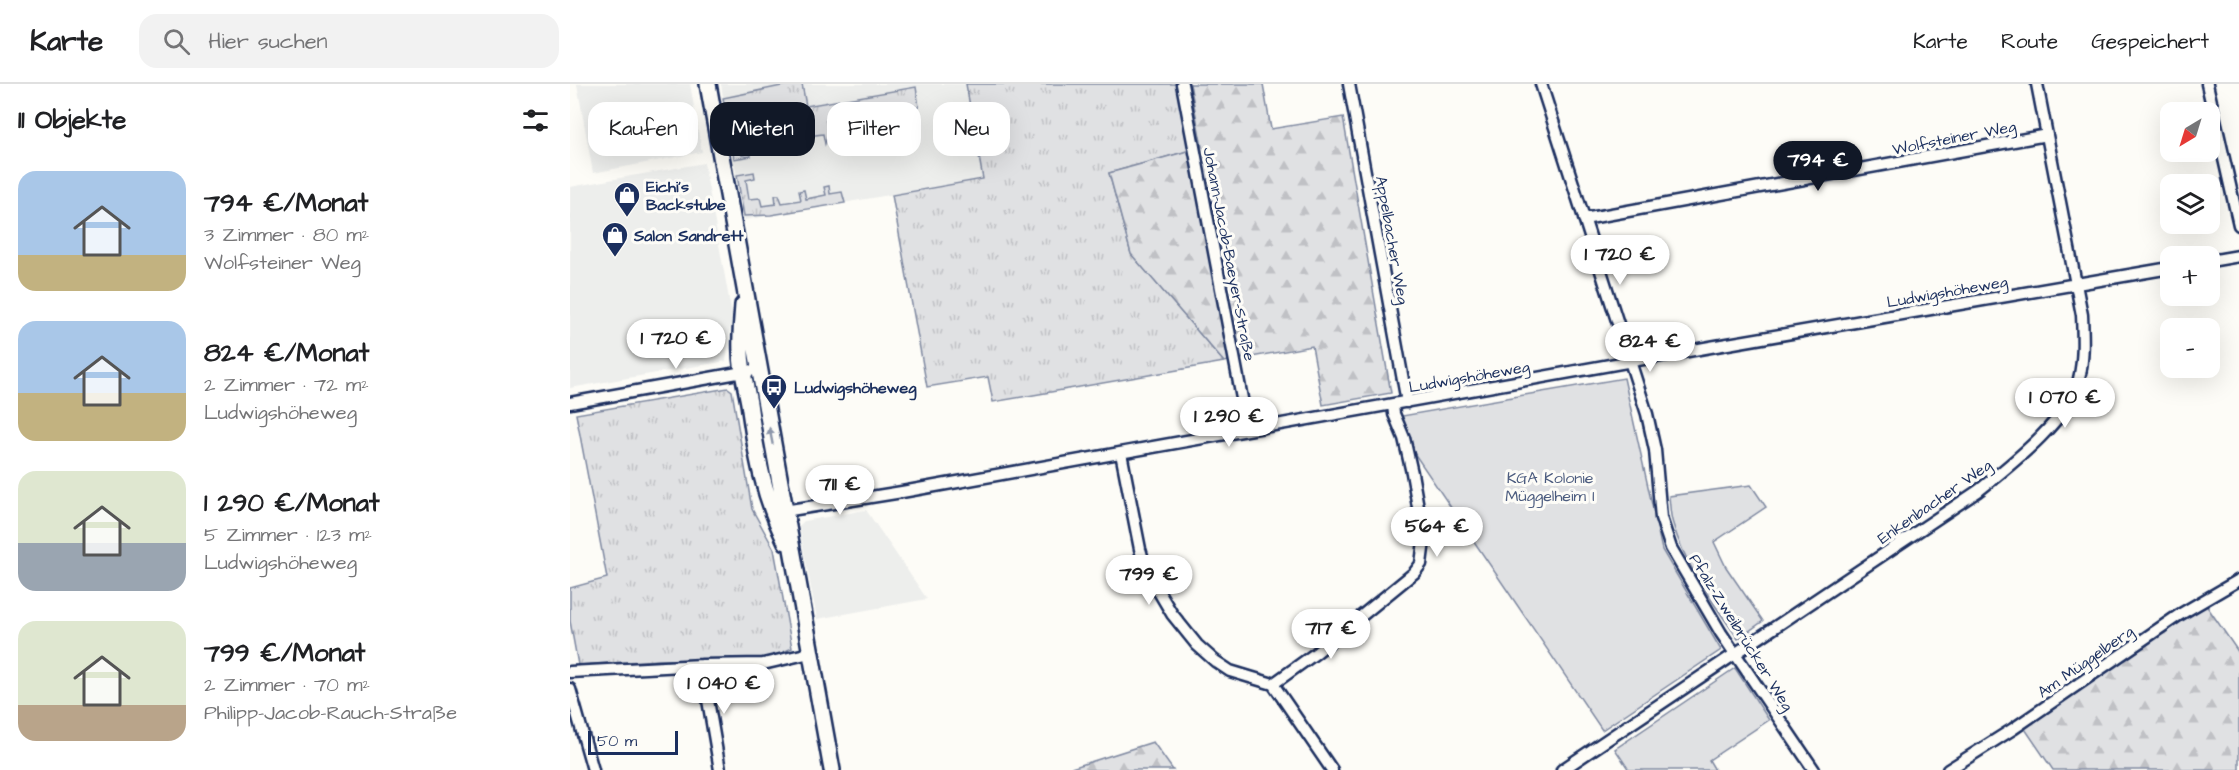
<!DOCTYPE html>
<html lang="de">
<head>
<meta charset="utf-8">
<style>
  body { margin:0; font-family:"Architects Daughter",sans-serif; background:#f2f2f2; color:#202124; height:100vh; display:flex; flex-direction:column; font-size:22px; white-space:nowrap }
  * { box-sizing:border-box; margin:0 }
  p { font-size:20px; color:#757577 }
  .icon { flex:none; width:33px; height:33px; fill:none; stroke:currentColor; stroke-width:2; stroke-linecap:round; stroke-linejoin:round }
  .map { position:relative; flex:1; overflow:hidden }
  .side { display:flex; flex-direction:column; background:#fff; width:570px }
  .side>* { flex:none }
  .guide { position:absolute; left:18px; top:18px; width:570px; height:54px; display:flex; gap:12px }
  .needle { width:39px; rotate:218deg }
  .fabs { position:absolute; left:1590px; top:18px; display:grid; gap:12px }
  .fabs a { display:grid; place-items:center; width:60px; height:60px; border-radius:12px; background:#fff; box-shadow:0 6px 24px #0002; font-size:30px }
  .scale { position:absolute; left:18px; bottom:15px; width:90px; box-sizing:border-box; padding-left:6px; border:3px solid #1b2f5e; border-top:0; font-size:16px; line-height:21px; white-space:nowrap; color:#1b2f5e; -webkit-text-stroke:4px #fdfcf7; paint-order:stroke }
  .price { position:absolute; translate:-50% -51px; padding:0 14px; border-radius:21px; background:#fff; color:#222; font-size:20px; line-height:39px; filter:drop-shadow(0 2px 3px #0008) }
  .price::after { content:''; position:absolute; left:50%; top:36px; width:18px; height:14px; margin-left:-9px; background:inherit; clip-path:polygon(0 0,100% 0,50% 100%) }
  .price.selected { background:#111827; color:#fff }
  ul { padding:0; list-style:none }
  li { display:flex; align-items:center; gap:18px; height:150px; padding:0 18px }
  li span { display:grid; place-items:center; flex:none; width:168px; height:120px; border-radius:18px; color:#555 }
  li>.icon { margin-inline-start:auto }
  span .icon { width:72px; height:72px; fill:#fffc; stroke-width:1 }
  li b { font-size:26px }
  h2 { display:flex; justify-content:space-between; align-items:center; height:72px; padding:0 18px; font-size:26px }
  .chip { padding:0 21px; border-radius:18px; background:#fff; box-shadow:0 6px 24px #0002; font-size:21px; line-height:54px }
  .chip.selected { background:#111827; color:#fff }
  header { display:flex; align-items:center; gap:36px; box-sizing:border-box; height:84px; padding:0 30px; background:#fff; border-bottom:2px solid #e0e0e0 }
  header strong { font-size:28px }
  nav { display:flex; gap:33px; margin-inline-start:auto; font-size:21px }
  .search { width:420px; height:54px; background:#f2f2f2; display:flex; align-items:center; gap:15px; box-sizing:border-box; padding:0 21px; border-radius:18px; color:#757577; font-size:22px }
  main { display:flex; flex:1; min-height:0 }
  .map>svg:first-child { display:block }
  .built { fill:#edeeec }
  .grass { fill:url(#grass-tufts); stroke:#7e88a0; stroke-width:1.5 }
  .forest { fill:url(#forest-firs); stroke:#7e88a0; stroke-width:1.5 }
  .green { fill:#e0e1e3; stroke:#7e88a0; stroke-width:1.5 }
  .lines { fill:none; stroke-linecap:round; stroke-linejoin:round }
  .minor-casing { stroke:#1b2f5e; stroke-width:15 }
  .secondary-casing { stroke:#1b2f5e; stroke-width:20 }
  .minor { stroke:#fdfcf7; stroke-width:10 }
  .secondary { stroke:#fdfcf7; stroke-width:15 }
  .oneway { fill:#8c96aa }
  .labels { text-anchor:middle; stroke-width:6; stroke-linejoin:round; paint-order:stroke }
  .street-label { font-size:16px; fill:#1b2f5e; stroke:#fdfcf7 }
  .poi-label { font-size:16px; font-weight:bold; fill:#1b2f5e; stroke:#fdfcf7; text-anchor:start }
  .park-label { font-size:16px; fill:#4c5c7f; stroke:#fdfcf7 }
</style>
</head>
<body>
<header>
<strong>Karte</strong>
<div class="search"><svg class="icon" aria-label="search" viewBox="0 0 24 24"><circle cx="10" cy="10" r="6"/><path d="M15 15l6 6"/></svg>Hier suchen</div>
<nav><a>Karte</a><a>Route</a><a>Gespeichert</a></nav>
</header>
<main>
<section class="side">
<h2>11 Objekte<svg class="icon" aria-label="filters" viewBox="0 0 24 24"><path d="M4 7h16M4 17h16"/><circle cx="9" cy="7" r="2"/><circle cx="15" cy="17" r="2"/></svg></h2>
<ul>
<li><span style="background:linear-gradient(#a9c7e8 70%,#c2b280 0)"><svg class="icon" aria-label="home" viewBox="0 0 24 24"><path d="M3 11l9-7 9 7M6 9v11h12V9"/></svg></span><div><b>794 €/Monat</b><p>3 Zimmer · 80 m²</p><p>Wolfsteiner Weg</p></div></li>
<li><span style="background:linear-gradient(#a9c7e8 60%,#c2b280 0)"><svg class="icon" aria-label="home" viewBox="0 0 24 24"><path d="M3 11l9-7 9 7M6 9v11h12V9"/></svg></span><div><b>824 €/Monat</b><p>2 Zimmer · 72 m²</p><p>Ludwigshöheweg</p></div></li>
<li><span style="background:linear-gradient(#dfe7d0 60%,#9aa5b1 0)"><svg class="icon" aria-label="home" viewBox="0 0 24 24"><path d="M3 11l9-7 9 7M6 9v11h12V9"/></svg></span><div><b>1 290 €/Monat</b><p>5 Zimmer · 123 m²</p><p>Ludwigshöheweg</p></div></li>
<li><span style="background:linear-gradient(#dfe7d0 70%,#b9a48a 0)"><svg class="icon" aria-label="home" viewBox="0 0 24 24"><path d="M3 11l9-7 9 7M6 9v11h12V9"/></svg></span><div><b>799 €/Monat</b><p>2 Zimmer · 70 m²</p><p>Philipp-Jacob-Rauch-Straße</p></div></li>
</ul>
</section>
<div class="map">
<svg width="1669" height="686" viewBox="0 0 1669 686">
  <defs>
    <pattern id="grass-tufts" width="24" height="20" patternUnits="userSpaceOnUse" patternTransform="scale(1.5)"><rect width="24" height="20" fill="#e0e1e3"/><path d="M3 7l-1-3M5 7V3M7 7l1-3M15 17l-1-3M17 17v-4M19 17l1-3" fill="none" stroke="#c0c1c5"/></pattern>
    <pattern id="forest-firs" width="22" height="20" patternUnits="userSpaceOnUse" patternTransform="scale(1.5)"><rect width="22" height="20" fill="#e0e1e3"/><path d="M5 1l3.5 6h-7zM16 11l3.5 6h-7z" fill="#c0c1c5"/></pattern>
  </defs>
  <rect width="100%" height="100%" fill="#fdfcf7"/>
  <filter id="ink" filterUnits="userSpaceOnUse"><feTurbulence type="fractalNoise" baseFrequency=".0167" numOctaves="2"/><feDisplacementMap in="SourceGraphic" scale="12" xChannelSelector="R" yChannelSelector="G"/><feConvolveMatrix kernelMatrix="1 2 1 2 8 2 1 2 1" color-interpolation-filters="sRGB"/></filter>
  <g filter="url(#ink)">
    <path class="built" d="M7,0h113l12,68 -109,21z
      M151,0h245l17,95 -239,41z
      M134,79l28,152 -6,46 -156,27v-201z
      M296,426l61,89 -110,20 -18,-93 5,-5z"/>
    <path class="grass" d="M221,0h11l4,22 110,-19 3,20 -87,17 -7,20 -2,-10 -15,2 2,9 -15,3 -1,-2 9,-2 -3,-18 -9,1 -3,-15 -41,7v15l-9,2 4,19 9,-2v3l-17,3 -11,-61z
      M396,0h224l12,63 -93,26 22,81 93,108 -231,40 -5,-25 -61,10 -35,-192 91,-16z
      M184,88l1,6 -9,2 3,19 11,-1 2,8 14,-2 -1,-9h4l3,8 19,-3 -2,-9 5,-1 2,9 20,-4 -2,-8 5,-1 1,8 12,-2 3,11 -74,12 -27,1 -7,-41z
      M158,304l4,3 20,118 22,40 18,99 -17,8 -17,4h-99l-81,5 -8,-44v-33l37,-10 -31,-164z"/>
    <path class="forest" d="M620,0h73l8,45 72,-12 48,276 -68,12 -11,-59 -88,16 -93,-108 -22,-81 93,-26z
      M1634,518l35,51v117h-186l-30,-44z
      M583,658l20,28h-108z"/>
    <path class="green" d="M1054,294l38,172 59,100 -119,80 -188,-277 -12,-37z
      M1181,401l15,22 -52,35 12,25 37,54 -25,18c-24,-35 -53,-73 -65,-115 -3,-8 -3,-19 -4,-28z
      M1165,584l34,52 -60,40 6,10h-86l-14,-21z"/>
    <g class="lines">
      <g class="minor-casing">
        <path id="minor" d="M612,0l66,346
          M779,0l58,318
          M971,0l106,330 8,36 6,68 10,30 50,85 93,137
          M1637,0l32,141
          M1014,135l463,-84
          M1640,177l29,-5
          M0,319l190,-34
          M551,369l19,96 6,21 26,44 25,31 18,16 15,10 43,13 59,86
          M208,428l124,-20 814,-146 454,-78
          M132,581l18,105
          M0,588l132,-7 61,-1 47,-11
          M703,600l43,-31 98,-80 7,-9 3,-23 -12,-68 -8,-35 -10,-24 -1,-9
          M0,605l23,81
          M992,686l416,-279c31,-25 92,-72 101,-112 5,-21 4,-42 3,-64l-45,-231
          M1378,686l65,-41 166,-114 60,-35"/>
      </g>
      <g class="secondary-casing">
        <path id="secondary" d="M138,0l124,686
          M173,221c-1,16 -3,31 -2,47 0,17 5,34 8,51 7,51 14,92 37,139"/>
      </g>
      <use href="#minor" class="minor"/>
      <use href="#secondary" class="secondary"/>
    </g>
    <defs><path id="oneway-solid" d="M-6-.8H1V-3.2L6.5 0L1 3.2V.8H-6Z" transform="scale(1.5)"/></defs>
    <use class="oneway" href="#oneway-solid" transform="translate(201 352) rotate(-101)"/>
  </g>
  <defs>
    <g id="shop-pin" transform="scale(1.35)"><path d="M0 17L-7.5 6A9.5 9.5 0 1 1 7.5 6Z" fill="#1b2f5e" stroke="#fdfcf7"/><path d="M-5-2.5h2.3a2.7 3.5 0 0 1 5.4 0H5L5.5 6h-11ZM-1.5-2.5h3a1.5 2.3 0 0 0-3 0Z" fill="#fff"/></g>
    <g id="bus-pin" transform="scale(1.35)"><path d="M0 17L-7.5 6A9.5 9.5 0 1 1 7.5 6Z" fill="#1b2f5e" stroke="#fdfcf7"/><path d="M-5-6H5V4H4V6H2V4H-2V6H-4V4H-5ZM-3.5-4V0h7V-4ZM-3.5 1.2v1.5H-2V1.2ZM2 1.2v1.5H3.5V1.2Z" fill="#fff"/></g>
  </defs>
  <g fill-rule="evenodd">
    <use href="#shop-pin" x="57" y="111"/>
    <use href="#shop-pin" x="45" y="151"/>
    <use href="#bus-pin" x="204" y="303"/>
  </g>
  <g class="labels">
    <g class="street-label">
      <text transform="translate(1384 53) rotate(-11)" y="6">Wolfsteiner Weg</text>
      <text transform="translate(823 156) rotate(80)" y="6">Appelbacher Weg</text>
      <text transform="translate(660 170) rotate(79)" y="6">Johann-Jacob-Baeyer-Straße</text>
      <text transform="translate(1377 207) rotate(-10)" y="6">Ludwigshöheweg</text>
      <text transform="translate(899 292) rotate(-10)" y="6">Ludwigshöheweg</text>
      <text transform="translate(1364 417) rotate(-35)" y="6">Enkenbacher Weg</text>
      <text transform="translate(1172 548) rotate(58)" y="6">Pfalz-Zweibrücker Weg</text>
      <text transform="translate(1515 577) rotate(-35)" y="6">Am Müggelberg</text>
    </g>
    <g class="poi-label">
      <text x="76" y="108">Eichi's<tspan x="76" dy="18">Backstube</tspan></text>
      <text x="64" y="157">Salon Sandrett</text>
      <text x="224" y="309">Ludwigshöheweg</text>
    </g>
    <g class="park-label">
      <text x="980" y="399">KGA Kolonie<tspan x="980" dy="18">Müggelheim I</tspan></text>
    </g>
  </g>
</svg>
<div class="fabs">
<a><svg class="needle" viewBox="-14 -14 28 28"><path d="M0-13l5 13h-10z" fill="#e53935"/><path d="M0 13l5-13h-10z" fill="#757577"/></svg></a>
<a><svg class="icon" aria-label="layers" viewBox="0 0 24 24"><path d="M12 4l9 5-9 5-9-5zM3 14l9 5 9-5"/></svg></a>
<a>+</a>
<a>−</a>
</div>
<div class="scale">50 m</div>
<b class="price selected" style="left:1248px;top:108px">794 €</b>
<b class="price" style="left:1050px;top:202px">1 720 €</b>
<b class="price" style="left:106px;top:286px">1 720 €</b>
<b class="price" style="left:1080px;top:289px">824 €</b>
<b class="price" style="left:1495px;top:345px">1 070 €</b>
<b class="price" style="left:659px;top:364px">1 290 €</b>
<b class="price" style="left:270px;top:432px">711 €</b>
<b class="price" style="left:867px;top:474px">564 €</b>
<b class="price" style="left:579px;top:522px">799 €</b>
<b class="price" style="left:761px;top:576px">717 €</b>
<b class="price" style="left:154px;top:631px">1 040 €</b>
<div class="guide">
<a class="chip">Kaufen</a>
<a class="chip selected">Mieten</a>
<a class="chip">Filter</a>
<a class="chip">Neu</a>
</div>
</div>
</main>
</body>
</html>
